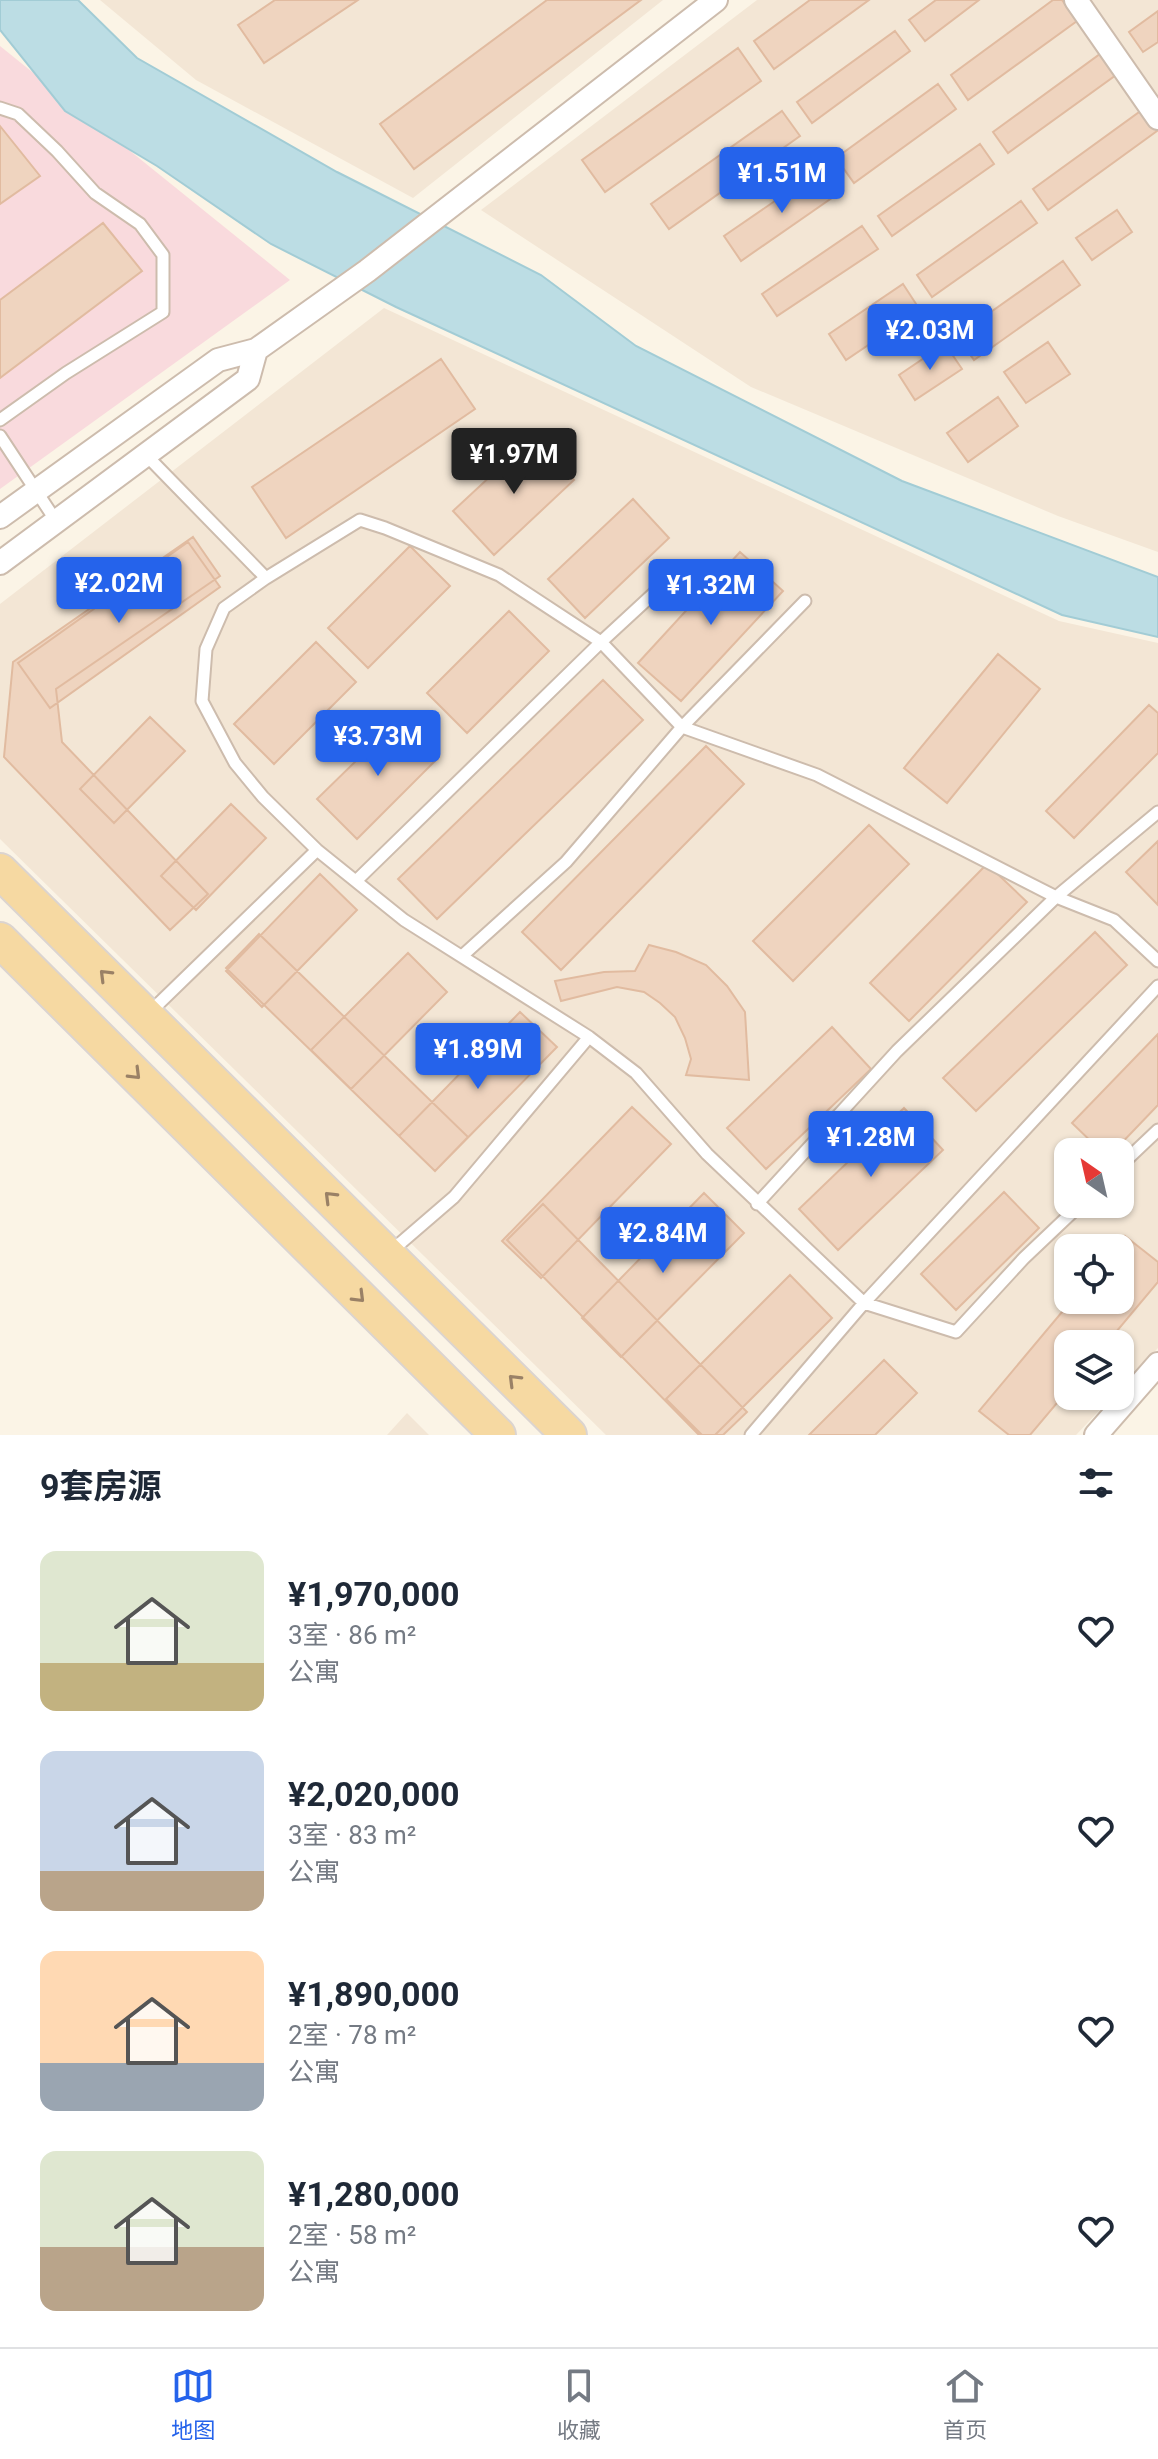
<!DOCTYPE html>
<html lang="zh">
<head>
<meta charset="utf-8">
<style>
  body { margin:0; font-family:Roboto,"Noto Sans SC",sans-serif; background:#f2f2f3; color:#1f2937; height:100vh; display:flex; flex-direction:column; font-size:30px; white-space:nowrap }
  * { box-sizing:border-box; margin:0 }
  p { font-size:26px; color:#747a83 }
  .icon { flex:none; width:44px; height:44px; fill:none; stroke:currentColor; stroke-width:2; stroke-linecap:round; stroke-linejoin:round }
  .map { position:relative; height:1435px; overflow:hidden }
  .sheet { display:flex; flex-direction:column; background:#fff; flex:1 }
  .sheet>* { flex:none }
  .needle { width:52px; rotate:326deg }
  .fabs { position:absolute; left:1054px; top:1138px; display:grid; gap:16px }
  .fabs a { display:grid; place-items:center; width:80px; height:80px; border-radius:16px; background:#fff; box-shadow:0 2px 6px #0004; font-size:40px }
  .price { position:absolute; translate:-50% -68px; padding:0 18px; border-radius:8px; background:#2563eb; color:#fff; font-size:26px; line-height:52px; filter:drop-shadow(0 2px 4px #0008) }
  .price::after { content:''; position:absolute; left:50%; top:48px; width:24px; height:18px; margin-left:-12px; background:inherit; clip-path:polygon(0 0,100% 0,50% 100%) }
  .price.selected { background:#222; color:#fff }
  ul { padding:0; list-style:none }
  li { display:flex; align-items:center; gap:24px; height:200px; padding:0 40px }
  li span { display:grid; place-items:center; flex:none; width:224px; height:160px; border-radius:16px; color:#555 }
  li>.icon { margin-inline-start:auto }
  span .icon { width:96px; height:96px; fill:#fffc; stroke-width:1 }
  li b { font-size:34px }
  h2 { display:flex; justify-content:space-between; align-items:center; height:96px; padding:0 40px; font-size:34px }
  .menu { display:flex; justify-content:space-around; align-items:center; height:112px; border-top:2px solid #e0e1e3; background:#fff; font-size:22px; color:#747a83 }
  .menu a { display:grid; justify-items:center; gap:4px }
  .menu .selected { color:#2563eb }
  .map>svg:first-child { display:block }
  .residential { fill:#f3e6d5; fill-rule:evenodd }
  .medical { fill:#f9dadd }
  .water { fill:#bcdde4; stroke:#a2ccd5; stroke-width:2 }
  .building { fill:#efd4bf; stroke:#e1bba0; stroke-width:2 }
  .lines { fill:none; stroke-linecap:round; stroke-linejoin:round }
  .lane-casing { stroke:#cdbcad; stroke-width:15 }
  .street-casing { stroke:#cdbcad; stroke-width:26 }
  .primary-casing { stroke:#dbd4d0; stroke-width:38 }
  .lane { stroke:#fff; stroke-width:11 }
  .street { stroke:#fff; stroke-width:22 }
  .primary { stroke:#f6d9a2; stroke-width:34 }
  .oneway { stroke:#9a8166 }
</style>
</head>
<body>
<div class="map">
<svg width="1158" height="1435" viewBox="0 0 1158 1435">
  <rect width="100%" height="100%" fill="#fbf4e6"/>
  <path class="residential" d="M100,0h563l-250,198 -217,-118z
    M757,0h401v552l-100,-36 -307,-129 -270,-177z
    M384,308l675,313 99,22v705l-38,40v-44h-52v52h45l-37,39h-470l-606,-596v-235zM1068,1152h52v52h-52zM1068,1248h52v52h-52z
    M407,1413l22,22h-42z"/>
  <path class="medical" d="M0,46l290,234 -290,209z"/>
  <path class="water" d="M0,0h78l59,58 200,114 204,103 95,71 266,135 256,96v60l-96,-22 -666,-308 -125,-63 -114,-78 -92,-55 -65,-81z"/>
  <path class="building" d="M275,0h83l-94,63 -26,-38z
    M547,0h94l-227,169 -34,-45z
    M810,0h59l-95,69 -20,-28z
    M936,0h43l-54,41 -16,-21z
    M1053,0h9l15,21 -109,79 -17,-25z
    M1158,11v31l-15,10 -14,-20z
    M895,31l15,20 -98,72 -15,-21z
    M738,48l23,33 -156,111 -23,-32z
    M1100,54l16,21 -108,78 -15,-21z
    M938,84l18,25 -102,74 -18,-25z
    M1142,110l15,21 -109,79 -15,-21z
    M782,111l18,25 -131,93 -18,-25z
    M0,126l40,50 -40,28z
    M980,144l14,20 -102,72 -14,-20z
    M823,168l16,25 -98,68 -17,-25z
    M1021,201l16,22 -105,74 -15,-22z
    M1117,210l15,22 -40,28 -16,-22z
    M103,223l39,48 -142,107v-78z
    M862,226l16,23 -101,67 -15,-22z
    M1063,261l17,24 -106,75 -17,-24z
    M903,284l17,26 -74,50 -17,-26z
    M1048,342l22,32 -44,29 -22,-31z
    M945,344l17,25 -47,31 -16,-25z
    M441,359l34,50 -189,129 -34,-51z
    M998,397l20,29 -50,36 -21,-29z
    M534,436l40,44 -80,75 -41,-44z
    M633,499l36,39 -84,80 -37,-39z
    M193,537l27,39 -164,113 6,53 146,152 -38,36 -166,-173 9,-95z
    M188,542l32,45 -170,121 -32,-45z
    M410,546l40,40 -82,82 -40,-40z
    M740,552l43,39 -102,110 -43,-38z
    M509,611l40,40 -82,82 -40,-40z
    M316,642l40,40 -82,82 -40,-40z
    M998,654l42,35 -93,114 -43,-35z
    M603,680l40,40 -206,199 -39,-40z
    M1149,705l9,8v40l-84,85 -28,-27z
    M150,717l35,34 -71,72 -34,-34z
    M400,718l39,39 -82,82 -40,-40z
    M706,746l38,38 -183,186 -39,-38z
    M231,804l35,34 -70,72 -35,-34z
    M869,825l40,39 -116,117 -40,-40z
    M1158,841v64l-32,-33z
    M987,864l40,38 -118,119 -39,-38z
    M320,874l37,36 -95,97 -36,-36z
    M1095,932l32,33 -151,146 -33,-33z
    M259,934l209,203 -33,34 -209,-203z
    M649,945l27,7 30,13 21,21 18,26 4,68 -63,-5 5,-16 -6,-21 -10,-21 -15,-14 -16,-11 -27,-5 -56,14 -6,-20 49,-9 31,-1z
    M408,953l39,39 -96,97 -40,-39z
    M520,1012l37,35 -122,124 -36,-35z
    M832,1027l39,42 -105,100 -39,-41z
    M1158,1034v71l-45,47h-11l-30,-29z
    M632,1107l39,37 -130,134 -39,-37z
    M904,1108l39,42 -105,100 -39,-41z
    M1004,1192l35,36 -83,82 -35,-36z
    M704,1193l40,40 -123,124 -39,-39z
    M543,1204l204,208 -24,23h-24l-192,-195z
    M1125,1236l33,26v20l-52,62h-38v46l-38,45h-21l-30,-24 93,-111h48v-52h-5z
    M790,1275l42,43 -117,117h-13l-36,-36z
    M884,1360l33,33 -42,42h-66z"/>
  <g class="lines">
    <g class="lane-casing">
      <path id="lane" d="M0,108l18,6 39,37 38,42 45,31 23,31v57l-97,61 -66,47
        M0,436l56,85
        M146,455l120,123 94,-58 25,8 114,47 102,67 81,85 135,48 239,122 58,23 44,41
        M266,578l-42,30 -18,41 -4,52 33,62 28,34 54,53 87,70 185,117 47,36 71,81 157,149 294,-317
        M356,881l245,-239 77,-71
        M462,956l104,-94 116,-135 123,-126
        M148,1014l169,-164
        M1120,1166l38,-36
        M757,1204l140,-153 159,-154 102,-85
        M389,1253l65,-56 135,-160
        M751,1435l113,-132 92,29 68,-74 57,-54"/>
    </g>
    <g class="street-casing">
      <path id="street" d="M1076,0l82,118
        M0,517l218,-157 38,-10
        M0,563l248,-184 8,-29 111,-79 349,-271
        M1096,1435l62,-71"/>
    </g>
    <g class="primary-casing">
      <path id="primary" d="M0,871l569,564
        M0,940l498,495"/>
    </g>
    <use href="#lane" class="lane"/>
    <use href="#street" class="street"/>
    <use href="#primary" class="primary"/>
  </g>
  <defs><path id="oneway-chevron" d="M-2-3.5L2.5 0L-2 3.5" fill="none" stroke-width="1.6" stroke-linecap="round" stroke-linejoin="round" transform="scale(2)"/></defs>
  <g class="oneway">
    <use href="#oneway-chevron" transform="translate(105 975) rotate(-135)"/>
    <use href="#oneway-chevron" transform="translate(135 1074) rotate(45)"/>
    <use href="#oneway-chevron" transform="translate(330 1197) rotate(-135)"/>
    <use href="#oneway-chevron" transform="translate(359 1297) rotate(45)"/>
    <use href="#oneway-chevron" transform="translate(514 1380) rotate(-135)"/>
  </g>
</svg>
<div class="fabs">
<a><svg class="needle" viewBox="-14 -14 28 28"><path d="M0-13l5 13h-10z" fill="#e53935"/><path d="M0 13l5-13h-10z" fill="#747a83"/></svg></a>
<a><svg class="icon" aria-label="locate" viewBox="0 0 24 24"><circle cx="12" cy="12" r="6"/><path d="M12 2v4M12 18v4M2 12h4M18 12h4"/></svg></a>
<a><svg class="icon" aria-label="layers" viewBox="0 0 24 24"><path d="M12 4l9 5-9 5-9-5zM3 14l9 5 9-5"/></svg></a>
</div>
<b class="price" style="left:782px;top:215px">¥1.51M</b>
<b class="price" style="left:930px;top:372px">¥2.03M</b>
<b class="price selected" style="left:514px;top:496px">¥1.97M</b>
<b class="price" style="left:119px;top:625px">¥2.02M</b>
<b class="price" style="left:711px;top:627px">¥1.32M</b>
<b class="price" style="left:378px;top:778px">¥3.73M</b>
<b class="price" style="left:478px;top:1091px">¥1.89M</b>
<b class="price" style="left:871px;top:1179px">¥1.28M</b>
<b class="price" style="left:663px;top:1275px">¥2.84M</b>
</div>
<section class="sheet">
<h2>9套房源<svg class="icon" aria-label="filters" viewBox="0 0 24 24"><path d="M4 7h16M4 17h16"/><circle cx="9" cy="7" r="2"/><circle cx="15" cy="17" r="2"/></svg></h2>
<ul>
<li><span style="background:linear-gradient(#dfe7d0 70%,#c2b280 0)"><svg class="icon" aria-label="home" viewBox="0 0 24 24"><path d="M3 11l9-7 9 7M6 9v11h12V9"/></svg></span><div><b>¥1,970,000</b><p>3室 · 86 m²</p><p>公寓</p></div><svg class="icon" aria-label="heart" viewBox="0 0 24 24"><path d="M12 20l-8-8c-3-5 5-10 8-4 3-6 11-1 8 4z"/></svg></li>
<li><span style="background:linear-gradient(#c9d6e8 75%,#b9a48a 0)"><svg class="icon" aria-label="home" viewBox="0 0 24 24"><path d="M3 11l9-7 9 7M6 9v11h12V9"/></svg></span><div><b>¥2,020,000</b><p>3室 · 83 m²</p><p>公寓</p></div><svg class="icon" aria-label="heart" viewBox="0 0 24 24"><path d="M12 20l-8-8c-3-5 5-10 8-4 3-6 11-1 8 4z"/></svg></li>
<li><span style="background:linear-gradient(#ffd9b3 70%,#9aa5b1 0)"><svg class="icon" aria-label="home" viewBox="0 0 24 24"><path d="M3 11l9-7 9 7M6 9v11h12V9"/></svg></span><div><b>¥1,890,000</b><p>2室 · 78 m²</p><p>公寓</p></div><svg class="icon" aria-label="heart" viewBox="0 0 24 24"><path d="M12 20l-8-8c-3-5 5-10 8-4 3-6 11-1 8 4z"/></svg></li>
<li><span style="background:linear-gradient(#dfe7d0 60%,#b9a48a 0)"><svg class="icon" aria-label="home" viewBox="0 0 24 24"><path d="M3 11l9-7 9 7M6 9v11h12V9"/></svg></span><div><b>¥1,280,000</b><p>2室 · 58 m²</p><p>公寓</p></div><svg class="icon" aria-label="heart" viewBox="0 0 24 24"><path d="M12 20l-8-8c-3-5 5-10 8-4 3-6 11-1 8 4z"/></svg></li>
</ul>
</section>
<nav class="menu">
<a class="selected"><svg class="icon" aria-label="map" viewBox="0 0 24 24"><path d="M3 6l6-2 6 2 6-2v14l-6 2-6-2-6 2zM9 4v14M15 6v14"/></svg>地图</a>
<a><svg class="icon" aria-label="saved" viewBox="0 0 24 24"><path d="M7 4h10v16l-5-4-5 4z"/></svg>收藏</a>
<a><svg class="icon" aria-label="home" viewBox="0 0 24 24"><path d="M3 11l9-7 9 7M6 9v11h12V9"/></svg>首页</a>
</nav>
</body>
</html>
